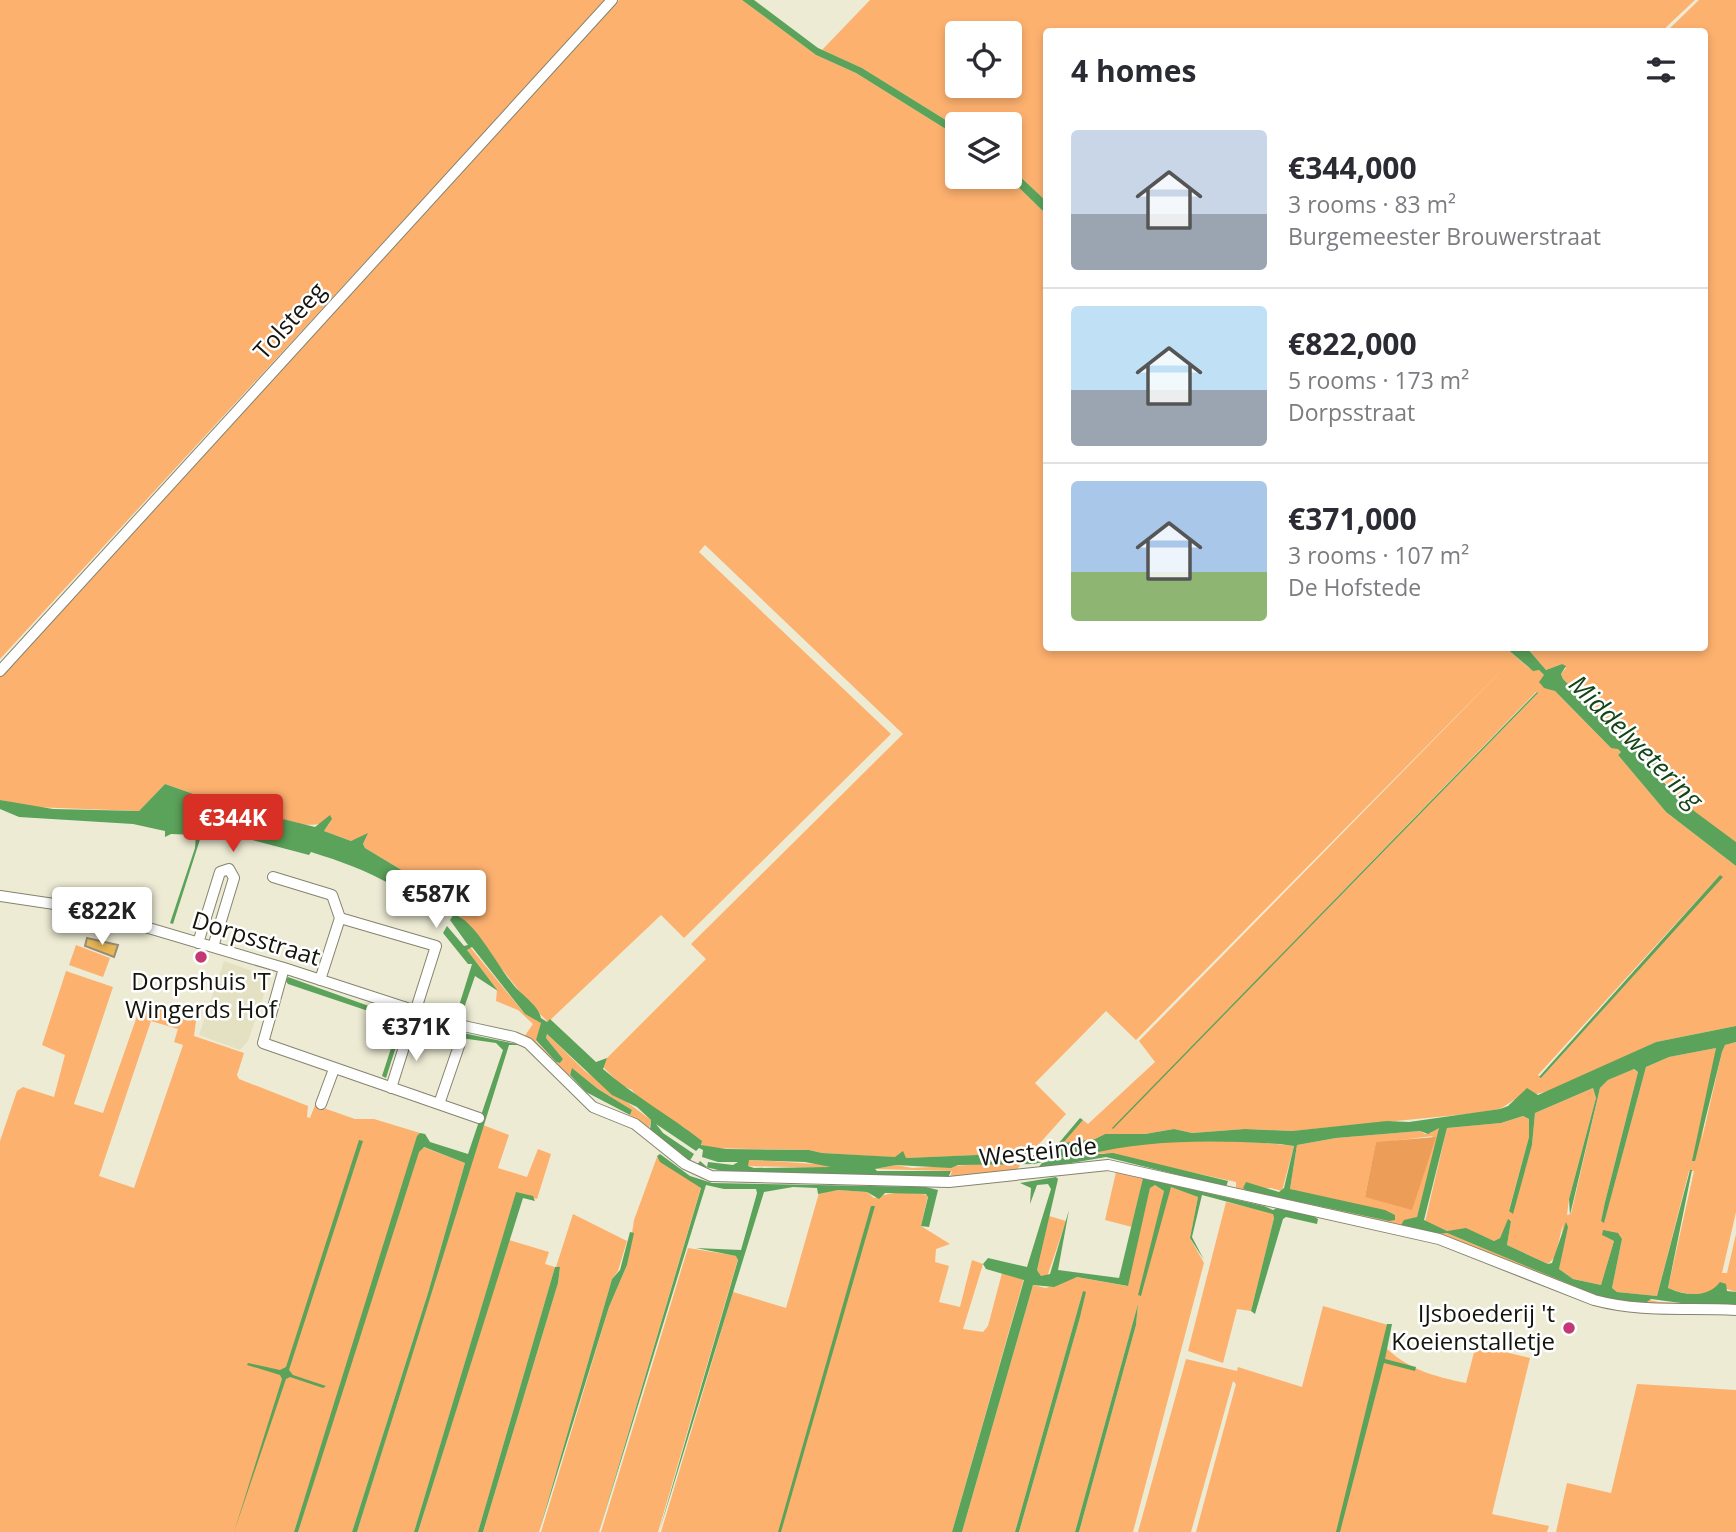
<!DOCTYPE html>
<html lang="en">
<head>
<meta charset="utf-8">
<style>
  body { margin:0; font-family:"Open Sans",sans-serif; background:#f7f7f7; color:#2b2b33; height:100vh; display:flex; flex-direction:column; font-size:26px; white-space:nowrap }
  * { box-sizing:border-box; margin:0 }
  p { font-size:23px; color:#7c7c81 }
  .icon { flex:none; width:38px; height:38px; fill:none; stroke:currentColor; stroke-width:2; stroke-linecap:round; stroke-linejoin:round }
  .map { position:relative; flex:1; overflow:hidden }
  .drawer { position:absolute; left:1043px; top:28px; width:665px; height:623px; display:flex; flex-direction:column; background:#fff; border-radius:7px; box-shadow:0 4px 10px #0003 }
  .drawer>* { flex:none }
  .buttons { position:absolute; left:945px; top:21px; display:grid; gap:14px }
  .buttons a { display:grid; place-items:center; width:77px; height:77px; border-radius:7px; background:#fff; box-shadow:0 4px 10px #0003; font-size:35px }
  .price { position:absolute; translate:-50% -60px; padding:0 16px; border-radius:7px; background:#fff; color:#222; font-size:23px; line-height:46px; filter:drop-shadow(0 2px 4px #0008) }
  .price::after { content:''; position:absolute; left:50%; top:42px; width:21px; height:16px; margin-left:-10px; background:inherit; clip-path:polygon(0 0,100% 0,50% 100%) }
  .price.on { background:#d93025; color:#fff }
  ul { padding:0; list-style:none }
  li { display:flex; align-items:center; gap:21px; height:175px; padding:0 28px }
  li+li { border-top:2px solid #e1e1e2 }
  li span { display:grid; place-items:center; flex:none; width:196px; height:140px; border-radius:7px; color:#555 }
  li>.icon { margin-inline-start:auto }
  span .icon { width:84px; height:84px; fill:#fffc; stroke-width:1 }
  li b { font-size:30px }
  h2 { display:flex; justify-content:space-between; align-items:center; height:84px; padding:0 28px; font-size:30px }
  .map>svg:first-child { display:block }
  .built { fill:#e4e1c2 }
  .green { fill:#fdb16f; fill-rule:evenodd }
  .forest { fill:#ec9d58 }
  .water { fill:#5ba25a; fill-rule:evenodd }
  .building { fill:#e9b757; stroke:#978c78; stroke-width:2 }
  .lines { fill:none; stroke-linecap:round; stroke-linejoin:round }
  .minor-casing { stroke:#85836e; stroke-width:12 }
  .minor { stroke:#fff; stroke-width:10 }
  .poi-dot { fill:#c23974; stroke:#fff; stroke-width:2.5 }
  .labels { text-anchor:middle; stroke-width:5; stroke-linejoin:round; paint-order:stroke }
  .street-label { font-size:24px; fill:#15140c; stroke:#fff }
  .poi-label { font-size:24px; fill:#15140c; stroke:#fff }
  .water-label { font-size:26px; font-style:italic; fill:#144615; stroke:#fff }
</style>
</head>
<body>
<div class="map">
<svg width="1736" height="1532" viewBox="0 0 1736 1532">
  <rect width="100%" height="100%" fill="#edebd4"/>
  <path class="built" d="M224,961l46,16 -22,64 -8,9 -41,-15z"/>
  <path class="green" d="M0,0h606l-606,659z
    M619,0h123l74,55 40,18 101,63v41h51l38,37v434h460l23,20 9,1 6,6 -3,10 14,6 56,57h7l3,4 -3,3 48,57 70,54v160l-80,16 -104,48 -38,10 -14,9 -32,5 -176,17 -47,-2 -53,4 -18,-4 -29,5h-40l-10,5 -33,4 21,-23 5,4 67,-62 -16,-21 372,-380 -375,379 -30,-29 -71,72 31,31 -35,39 -125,5 -84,-5 -13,-3 -104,-2 -20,-20 -46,-28 -7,-10 -11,-5 -19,-19 5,-8 99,-99 -15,-15 212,-210 -198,-189 -6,7 192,182 -207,204 -23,-23 -113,107 -20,-20 -67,-85 -10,-6 9,-12 -4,-5 -8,4 -83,-50 -2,-4 4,-9 -16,6 -27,-10 7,-10c-30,11 -68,-4 -98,-14v-6l-11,3 -57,-20 -26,27 -107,-4 -32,-7v-123zM1537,692v2l-424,434 423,-436zM1720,875l2,2 -181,201 -3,-3z
    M870,0h825l-33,31 -616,1v169l-36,-34v-43h-53v3l-95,-59 -40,-18zM957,33h53v53h-53z
    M1699,0h37v842l-43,-31 -38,-39 4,-13 -12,-1 -16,-11 -6,1 -6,-16h-3l-25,-23 6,-8h-12l-22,-22 -2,-5 5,-6 -4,-4 -16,6 -19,-22h177v-616l-37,-1z
    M76,945l34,13 -7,19 -34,-12z
    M470,947l55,67 17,9 -6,18 20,21 4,1 3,-4 -17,-21 1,-4 38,37 66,49 -2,9 -19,-14 2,-5 -34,-21 -25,-20 -5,8 -44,-40 9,-13 -15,-14 -22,-9 1,-11 -30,-40z
    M66,971l47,16 -39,117 29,9 39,-111 54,19 -2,15 50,17 -7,22 2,4 69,27 -1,11 3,1 5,-13 40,14h19l46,14 -126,399h-294v-391l17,-50 6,-4 31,10 11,-42 -23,-10zM151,1021l27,8 -4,13 9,3 -49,143 -35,-12z
    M1736,1042v170l-14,61h5l9,-39v58l-19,-6c-11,13 -35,8 -49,2l26,-117h-5l-32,125 -40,-4 -5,-4 10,-49 -20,-4 12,6 -13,44 -28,-6 -14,-10 4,-45 -8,33 -7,7 -41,-19 4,-25h-3l-8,18 -6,3 -28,-12 -19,2 -22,-9 22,-94 54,-5 22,-7 6,3v18l-20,73 3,3 20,-68 3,-32 58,-25 3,10 -27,101 -2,16 4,-1 29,-126 8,-8 25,-11 5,3 -33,130 -4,19 3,1 42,-155 23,-10 47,-9 -15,95 21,-91 3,-7z
    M483,1125l26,10 -11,33 29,9 11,-28 13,5 -14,45 -21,-6 -102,339h-57z
    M1440,1128l-23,89 -9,4 -3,5 42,7 122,50 90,19 77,3v4l-121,-5 -112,-44 -267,-71v-7l-132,-29 -18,3c41,-21 160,-16 208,-10l-12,45 -11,-3 -24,3 143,30 -100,-32 7,-44 39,-7 84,-7 5,3 8,-2 -8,-2zM1433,1136l-68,61 11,-54z
    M420,1140v9l3,-2 42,16 -37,130 -76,239h-54z
    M657,1157l44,30 -102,345h-58l68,-225 18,-42 7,-45z
    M771,1161l58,4 2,3 -84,-2 1,-6z
    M1022,1162l-5,8 -67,7 2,-6 -77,-2 21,-4 16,3z
    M1116,1172l27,6 -11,49 -27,-7z
    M1155,1185l9,6 -23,105 29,-110 28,11 -8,41 14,25 -71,269h-54l57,-207 2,-21 -63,228h-56l60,-211 4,-30 -68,241h-53l71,-247 13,3 31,-11 50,9 23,-99z
    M838,1190l29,2 7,6c18,-7 35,-6 54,-3l-7,31 29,18 -14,5 -1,13 14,4 -10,36 21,5 12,-47 11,4 -20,65 20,3 5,-6 14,-53 22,5 -72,254h-291l72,-240 53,16 33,-115z
    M1226,1202l47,11 1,5 -23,93 -14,-2 -14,54 -35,-12z
    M573,1214l54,27 -9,30 -6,8 -73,253h-56l75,-249 2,-16h-4z
    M1049,1216l17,5 -19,56 -6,-1 -4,-6z
    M509,1240l40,12 -4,12 10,3 -77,265h-60z
    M688,1248l49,8 1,3 -80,273h-57z
    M1323,1306l65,19 -5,20c25,25 50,31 83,38l10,-38 54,13 -38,156 57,12 -2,6h-351l40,-148 -3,-3 -42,151h-53l48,-173 51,12 1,-4 64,20z
    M1637,1384l99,6v142h-180l11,-49 44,10z"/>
  <path class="forest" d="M1436,1137l-24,73 -47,-13 11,-55z"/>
  <path class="water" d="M742,0h12l64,48 44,20 95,59v9l-101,-63 -40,-18z
    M1010,167l36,34v13l-38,-37z
    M1506,648h21l19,22 16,-6 4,2 -5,8 2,5 22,22 12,-1 -6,9 25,23 8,-4 4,4 -6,13 9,2 16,11 8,-3 4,3 -4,14 20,23 11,2 8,14 42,31v24l-70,-54 -48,-57 3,-3 -3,-3 -7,-1 -56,-57 -11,-3 -5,-6 5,-7 -5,-5 -6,1z
    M1537,692l1,1 -425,436 -1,-1z
    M165,784l57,20 11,-4 1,7 81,20 15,-12 2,4 -8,12 27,10 17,-8 -5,11 2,4 83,50 8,-4 4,5 -12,16 -24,-8 -4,3 -25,-12 -3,-13c-27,-15 -52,-24 -81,-33l-2,3 -64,-17 -43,-5 -29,91 -3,-1 25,-75 1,-13 -25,-1 -6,3v-6l-32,-7 -114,-7 -19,-8v-9l53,9 86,2z
    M1720,875l3,2 -182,201 -2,-1z
    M454,914c23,8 45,56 63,75 8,8 22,18 24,29l6,4 3,-3 46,43 11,-4 -4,11c31,27 66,46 99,72l-1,4 25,4 83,1 13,3 73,4 8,-6 3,7 119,-5 13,3 20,-12 22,-26 3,2 -20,23 32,-4 10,-5h40l29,-5 18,4 53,-4 47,2 95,-10 22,1 91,-13 8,-3 19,-18 11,7 118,-53 80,-16v16l-11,3 -3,7 -27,109h-3l24,-113 -47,9 -23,10 -42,156 -3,-2 4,-19 33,-130 -4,-3 -26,11 -8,8 -30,127 -1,-16 27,-101 -3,-10 -58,25 -3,32 -19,69 -4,-3 20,-74v-18l-6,-3 -22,7 -54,5 -23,92 23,11 19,-3 28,13 6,-3 8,-19 3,2 -4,24 41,19 4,-1 14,-41 2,5 -9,42 14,10 28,6 13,-44 -12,-6 1,-5 15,3 4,6 -10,49 5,4 40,4 33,-126h2l-24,118c18,8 40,10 52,-6l6,2 1,7 9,1v13h-40l-45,-6 -7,5 -39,-5 -158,-66 -12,1 -34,-9 3,-5 13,-3 22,-89 -11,6 -8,-3 -84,7 -39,7 -7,44 95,21 10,5v5l-6,1 -142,-30 -4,-3 3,-6 33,10 5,-4 10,-42 -14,-2c-64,-4 -132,-5 -194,11l27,-2 115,28 -2,6 -120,-30 -69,12 5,-6 26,-7 -34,8 -76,1 -7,3 -55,-3 -21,4 2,2h74l-3,7 -217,-5 -34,-8 3,-4 7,6 1,-5 25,3 5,-3h-20l-16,-5 1,-7 -4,-2 -3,3 -40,-27 7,9 31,21 -5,8 -39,-32 1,-10 -14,-13 -25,-12 -65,-61 -1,4 17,21 -3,4 -4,-1 -20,-22 5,-17 -16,-9 -53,-67 -5,3 31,41 -23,-15 -12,35 -5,-2 14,-45h-4l-25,-31 4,-7 17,20 4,-1 -18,-25zM749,1160l56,2 26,5 -77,1 -6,-2z
    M288,977l131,47 102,21h-12l-152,487h-5l76,-239 37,-130 -41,-16 -5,5 -119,374 -2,6h-4l123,-396 3,-3 5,1 5,8 38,12 35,-104 -7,-7 -49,-7 -38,-11 -8,6 -15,47 -4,-2 16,-49 -3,-7 -107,-36 -3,-4z
    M572,1068l26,21 34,21 -2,5 -44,-23 -16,-17z
    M359,1140l4,1 -74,229 4,5 33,11 -3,2 -33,-11 -4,2 -52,153 48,-153 -2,-4 -33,-10 1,-2 32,7 6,-3z
    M660,1154l30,22 22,7 214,4 12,3 -9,37 -8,-1 7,-29 -2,-3 -41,-1 -6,6 -12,-7 -29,-2 -20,4 -1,-6 -24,-1 -29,5 -105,340 79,-272 -2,-4 -40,-8 45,2 16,-57 -1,-4h-32l-18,-4 -107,347 102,-344 -41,-26 -3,-6z
    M1056,1177l2,2 -21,91 4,6 9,-2 19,-64 -11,60 61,8 24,-100 121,28 9,4 4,-2 36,8 5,3 -1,5 -31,-7 -3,2 -28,95 -4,-3 23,-93 -1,-4 -71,-19 -10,42 12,23 -14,-22 8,-41 -27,-10 -30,109 -3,-1 26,-104 -9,-6 -5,3 -22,98 -51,-9 -23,10 -21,-2 -71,247h-10l72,-252 -38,-11 -3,-5 5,-6 39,9 24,-78 -3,-5 -11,1 -7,19 1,-16 -11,-5z
    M516,1192l17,4 2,5 -12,-3 -105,334h-4z
    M871,1206h4l-94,326h-3z
    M630,1232l4,1 -7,32 -18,42 -70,225 73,-253 8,-9z
    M555,1267h5l-2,16 -75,249h-5z
    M1083,1291l3,1 -7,29 -60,211h-4z
    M1138,1304l-2,21 -57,207h-4z
    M1387,1324h5l-7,35 31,8 -1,4 -31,-8 -44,169h-4z"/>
  <path class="building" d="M87,938l31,7 -4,12 -29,-11z"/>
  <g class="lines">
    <g class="minor-casing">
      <path id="minor" d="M0,671l612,-671
        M273,877l59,18 8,23 -20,62
        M0,896l81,12 203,60 175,57 55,12 14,6 65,64 42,17 50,40 26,12 238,6 159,-17 331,74 155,61c48,13 94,7 142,10
        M340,918l96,28 -45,142
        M198,943l22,-71 9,-3 5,9 -21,69
        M284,968l-21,75 216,75
        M321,1104l13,-35
        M439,1104l21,-61"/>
    </g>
    <use href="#minor" class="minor"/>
  </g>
  <g class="poi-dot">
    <circle cx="201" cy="957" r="7"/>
    <circle cx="1569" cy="1328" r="7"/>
  </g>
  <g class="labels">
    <g class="street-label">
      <text transform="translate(290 321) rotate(-48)" y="8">Tolsteeg</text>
      <text transform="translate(256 939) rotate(17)" y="8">Dorpsstraat</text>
      <text transform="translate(1038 1152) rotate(-6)" y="8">Westeinde</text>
    </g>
    <g class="poi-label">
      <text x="201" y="990">Dorpshuis 'T<tspan x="201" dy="28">Wingerds Hof</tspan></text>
      <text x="1555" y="1322" text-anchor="end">IJsboederij 't<tspan x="1555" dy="28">Koeienstalletje</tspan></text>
    </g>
    <g class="water-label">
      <text transform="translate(1636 742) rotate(45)" y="9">Middelwetering</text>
    </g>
  </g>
</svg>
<div class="buttons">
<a><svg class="icon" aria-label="locate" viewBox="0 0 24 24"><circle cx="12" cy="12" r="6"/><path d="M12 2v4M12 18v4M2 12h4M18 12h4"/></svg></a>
<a><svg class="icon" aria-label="layers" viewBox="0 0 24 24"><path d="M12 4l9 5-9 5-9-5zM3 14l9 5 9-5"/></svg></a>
</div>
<b class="price on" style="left:233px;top:854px">€344K</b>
<b class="price" style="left:436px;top:930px">€587K</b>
<b class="price" style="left:102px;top:947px">€822K</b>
<b class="price" style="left:416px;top:1063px">€371K</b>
<section class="drawer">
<h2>4 homes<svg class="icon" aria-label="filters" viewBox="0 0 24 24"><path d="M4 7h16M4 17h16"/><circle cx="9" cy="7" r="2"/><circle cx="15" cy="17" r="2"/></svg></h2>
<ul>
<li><span style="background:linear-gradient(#c9d6e8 60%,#9aa5b1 0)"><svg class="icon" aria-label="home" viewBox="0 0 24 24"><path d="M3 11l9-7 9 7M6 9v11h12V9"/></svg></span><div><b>€344,000</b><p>3 rooms · 83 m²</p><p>Burgemeester Brouwerstraat</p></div></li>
<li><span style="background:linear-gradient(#bfe0f5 60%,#9aa5b1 0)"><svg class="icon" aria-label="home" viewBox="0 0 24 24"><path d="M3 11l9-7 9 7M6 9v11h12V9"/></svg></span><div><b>€822,000</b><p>5 rooms · 173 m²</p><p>Dorpsstraat</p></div></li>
<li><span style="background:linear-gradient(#a9c7e8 65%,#8fb573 0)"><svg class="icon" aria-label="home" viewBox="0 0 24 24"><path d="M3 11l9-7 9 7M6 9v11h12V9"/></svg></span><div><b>€371,000</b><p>3 rooms · 107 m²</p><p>De Hofstede</p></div></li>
</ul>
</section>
</div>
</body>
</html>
